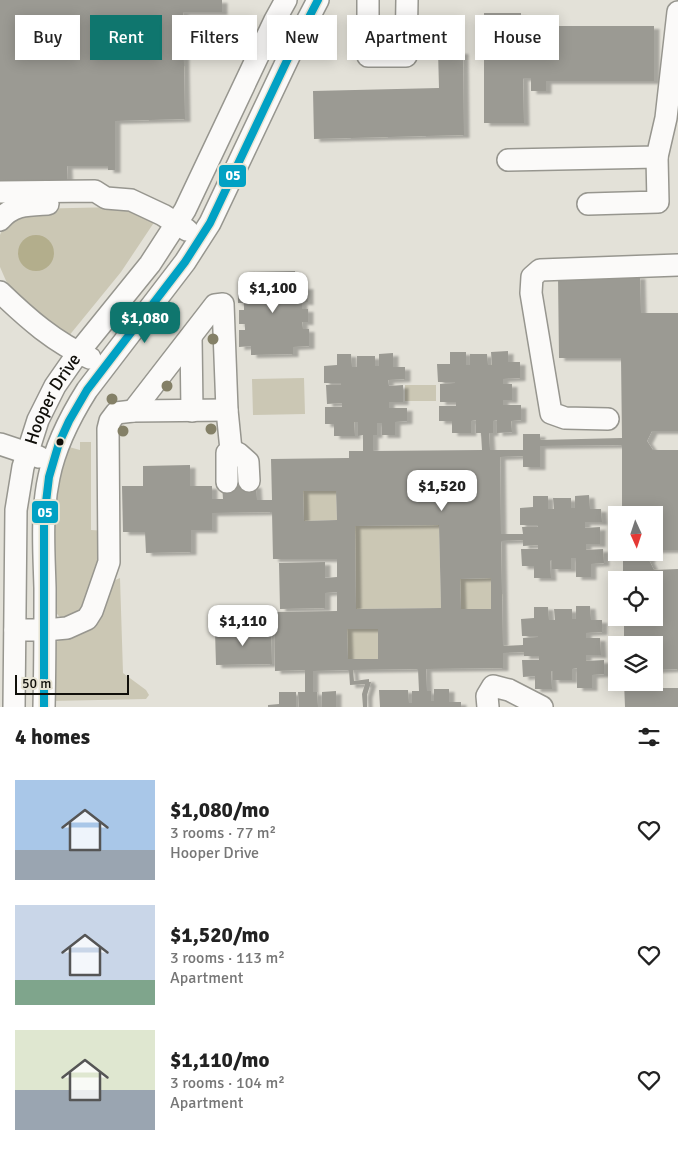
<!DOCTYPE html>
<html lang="en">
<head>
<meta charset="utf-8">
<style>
  body { margin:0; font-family:Signika,sans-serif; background:#f2f2f2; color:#222; height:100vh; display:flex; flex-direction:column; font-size:19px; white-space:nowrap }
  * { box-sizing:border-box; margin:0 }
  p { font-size:16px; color:#767676 }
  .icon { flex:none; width:28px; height:28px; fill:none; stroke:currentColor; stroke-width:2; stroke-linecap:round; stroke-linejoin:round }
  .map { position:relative; height:707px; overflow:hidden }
  .sheet { display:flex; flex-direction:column; background:#fff; flex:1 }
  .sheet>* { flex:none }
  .guide { position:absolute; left:15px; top:15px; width:649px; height:45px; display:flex; gap:10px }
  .needle { width:32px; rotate:177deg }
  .buttons { position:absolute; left:608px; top:506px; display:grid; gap:10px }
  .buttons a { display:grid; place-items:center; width:55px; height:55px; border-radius:0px; background:#fff; box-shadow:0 2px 12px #0003; font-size:25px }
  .scale { position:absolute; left:15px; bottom:12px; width:114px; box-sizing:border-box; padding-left:5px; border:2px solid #100f0a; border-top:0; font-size:14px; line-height:18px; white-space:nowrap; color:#100f0a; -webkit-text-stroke:4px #e7e4d4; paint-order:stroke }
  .price { position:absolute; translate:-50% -42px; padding:0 11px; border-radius:10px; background:#fff; color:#222; font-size:16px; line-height:32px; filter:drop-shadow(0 1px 2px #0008) }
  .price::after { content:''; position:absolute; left:50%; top:30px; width:15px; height:11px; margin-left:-8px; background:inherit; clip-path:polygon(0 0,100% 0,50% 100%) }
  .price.selected { background:#0f766e; color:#fff }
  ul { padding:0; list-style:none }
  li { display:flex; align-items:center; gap:15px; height:125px; padding:0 15px }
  li span { display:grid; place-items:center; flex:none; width:140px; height:100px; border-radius:0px; color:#555 }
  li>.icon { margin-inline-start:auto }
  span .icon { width:60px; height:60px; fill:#fffc; stroke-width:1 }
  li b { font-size:21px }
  h2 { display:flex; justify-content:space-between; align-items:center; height:60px; padding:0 15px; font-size:21px }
  .pill { padding:0 18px; border-radius:0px; background:#fff; box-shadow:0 2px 12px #0003; font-size:18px; line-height:45px }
  .pill.selected { background:#0f766e; color:#fff }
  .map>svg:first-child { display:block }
  .green { fill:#cbc7b4; fill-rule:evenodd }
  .water { fill:#b3ae8c }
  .building { fill:#9b9a93; fill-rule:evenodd; filter:url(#shadow) }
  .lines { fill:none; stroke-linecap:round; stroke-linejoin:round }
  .minor-casing { stroke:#97968f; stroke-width:24 }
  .minor { stroke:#fbfaf9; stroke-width:21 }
  .bus-1-casing { stroke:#e7e4d4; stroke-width:11 }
  .bus-1 { stroke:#01a1c4; stroke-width:8 }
  .tree { fill:#848067 }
  .bus-dot { fill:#100f0a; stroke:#e7e4d4; stroke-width:2 }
  .labels { text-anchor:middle; stroke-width:5; stroke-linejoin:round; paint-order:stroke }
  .street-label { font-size:18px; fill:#100f0a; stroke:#e7e4d4 }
  .line-badge { stroke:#e7e4d4; stroke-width:2 }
  .badge-label { font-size:14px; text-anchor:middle; font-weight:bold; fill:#fff }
</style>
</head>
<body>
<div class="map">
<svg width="678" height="707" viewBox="0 0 678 707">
  <defs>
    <filter id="shadow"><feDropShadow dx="5.5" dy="3" stdDeviation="1" flood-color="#0004"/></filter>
  </defs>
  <rect width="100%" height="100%" fill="#e3e1d8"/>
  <path class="green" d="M233,15h19l-15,33h-17l4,-28 9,-1z
    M118,207l22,5 15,9 -34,51 -53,65 -36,-27 -25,-27 -7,-16v-32l2,-5 26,-21zM18,252h36c-4,24 -32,24 -36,0z
    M304,378l1,36 -52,1 -1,-36z
    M405,385h31v16h-31z
    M80,442h11v88l15,1 -22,78c-11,7 -24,18 -30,-2l1,-110 14,-50 11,3z
    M303,491h33l1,29 -33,1z
    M439,525l2,83 -85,1 -1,-83z
    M120,578l3,95 23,17 3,5 -3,4 -95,2 3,-56c9,-12 22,-8 35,-15 10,-5 18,-37 22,-48z
    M491,578v31h-30l-1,-30z
    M347,629h31v30h-30z"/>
  <path class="water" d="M18 253a18 18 0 1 1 36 0a18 18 0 1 1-36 0Z"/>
  <path class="building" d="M0,0h222v12h-39l2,107 -70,2v49h-7v-4h-41l1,22 -68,1z
    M484,13h37v13h133v55h-108v10h-15v-13h-8l1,45h-40z
    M438,51h25l1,84 -150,4 -1,-48 126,-3z
    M295,271l1,16 12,-1v16h-6v7h6v13h-6l1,7h6v17l-16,1v7l-42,1v-9l-12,1v-17h6v-6h-6v-14h5v-7h-6v-16h10v-15z
    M640,276l1,37h37v118h-26l-5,10 6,9h25v100h-24v-35h-32v-70l-82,1v21h-17v-11l-23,1 1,77h22l-1,-7h16l-1,-2h-17v-17l13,-1v-11h15v13h6l-1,-11h18v10h4v-12l14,-1 1,14h11l1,13h-17v6l15,-1v17h-14v6l17,-1 1,14 -13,1v13h-15v-19h-5v11h-19v-9h-2l1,18h-17v-12h-12l-1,-17h17v-4l-15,1v-6l-22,1 2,105 20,-1v-7l15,-1v-1h-16l-1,-17 13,-1v-11h14l1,13h6l-1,-11h18v10h4v-13h14l1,14h11v12l-16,1v5h14l1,17h-15v6l18,-1v14l-12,1v13h-15v-20l-5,1v11h-19v-9h-2l1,18h-17v-13l-12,1 -1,-17h17v-4h-15v-4l-21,1v15l-77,1 1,22h4v10h3v-12h15v13h12v5h-81l-1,-17h29l1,13h3v-12h7l-1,-22 -65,1 1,11 15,-2v3h2l-4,13v12h-4l-1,-13 3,-10 -15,1 -1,-15 -36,1v21h4l1,15h-19l-1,-15h7v-22l-30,1 -1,-59 63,-1v-19l-12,1v15l-45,1 -1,-46 46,-1v16l12,-1v-18h-64l-1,-47 -60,1v17h-21v22l-45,1 -1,-21h-22l-1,-46h21v-20l47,-1v21h22v13h11l-1,-14h34l1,15h15l-1,-41 78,-1v-7h14v-16l-5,1v-14h-4l1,14h-21v-12h-9v-17h17v-4l-15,1 -1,-19h15v-2h-17v-17l13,-1v-11h14l1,13h5v-11h18v10h4v-12l14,-1v14h12v12l-17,1 1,6 14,-1v17h-14v6h18v13l-12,1v13h-13v-12h-5v12h-4v16l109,-1 -1,-17h-5v-13l-5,1v12h-19v-12h-13v-15h17v-4h-16v-18l15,-1v-1h-17l-1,-18h13v-12h16v13h4v-11h17l1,11h4l-1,-13 17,-1v11h12v16l-17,1v5h9v16h-9v5h18v15l-10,1 1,11 -15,1v-13l-4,1v12h-4l1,17h33v-16h17v6l82,-2 -1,-80h-62l-1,-81zM303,491h33l1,29 -33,1zM439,525l2,83 -85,1 -1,-83zM491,578v31h-30l-1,-30zM347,629h31v30h-30z
    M623,552h29l-3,8 5,10 24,-1v100l-22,1 -2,4v-29h-30v-27h30v-38h-31z
    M227,628h32v2h12l1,34 -56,1 -1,-34h12z
    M624,682h28l4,6h22v19h-53z
    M336,691v16h-14v-15z
    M279,692h17v15h-28v-2l11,-1z"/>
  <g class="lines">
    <g class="minor-casing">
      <g id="minor">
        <path d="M368,0v56h38l1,-56"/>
        <path d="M508,160l149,-3 9,-39 12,-106"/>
        <path d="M0,192l95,-1 11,7 25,2 32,15 24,15"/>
        <path d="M588,204l70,-2 -1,-45"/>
        <path d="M0,220c13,-16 29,-15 48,-16"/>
        <path d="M0,292c27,26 55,51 90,66"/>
        <path d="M191,337l1,74"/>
        <path d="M133,411l82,-106 8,-1 4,106 4,40 -4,3v29"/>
        <path d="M608,419l-43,-1 -14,-5 -20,-120 1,-16 8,-7 138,-5"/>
        <path d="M0,444l39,13"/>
        <path d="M231,450l8,4 9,8 1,19"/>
        <path d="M15,630h30l22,-2 20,-9 5,-8 17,-49 -1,-133 2,-8 6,-8 17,-2 94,-1"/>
        <path id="s1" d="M14,707l2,-197 7,-43 15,-47 17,-34 23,-33 72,-89 35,-54 90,-190 11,-20"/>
        <path d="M44,707c1,-40 1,-79 1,-119 -1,-37 -4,-74 4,-111 6,-30 21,-60 38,-87l98,-128 25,-39 82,-173 26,-50"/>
        <path d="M488,707l-1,-11 6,-10 16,4 33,17"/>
      </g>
    </g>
    <use href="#minor" class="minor"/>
    <g class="bus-1-casing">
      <path id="bus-1" d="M44,707v-188l5,-42 10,-34 10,-22 18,-31 98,-128 25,-39 82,-173 26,-50"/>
    </g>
    <use href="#bus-1" class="bus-1"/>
  </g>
  <g class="tree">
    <circle cx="213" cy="339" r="5.5"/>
    <circle cx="167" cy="386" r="5.5"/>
    <circle cx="112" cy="399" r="5.5"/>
    <circle cx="211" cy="429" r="5.5"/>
    <circle cx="123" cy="431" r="5.5"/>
  </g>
  <circle class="bus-dot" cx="60" cy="442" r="4.5"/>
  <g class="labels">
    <g class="street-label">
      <text dy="6" stroke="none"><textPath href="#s1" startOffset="315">Hooper Drive</textPath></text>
    </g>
  </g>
  <g class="line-badge">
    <rect x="218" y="164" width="29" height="24" rx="5" fill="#01a1c4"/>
    <rect x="31" y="500" width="28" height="24" rx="5" fill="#01a1c4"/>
  </g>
  <g class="badge-label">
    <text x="233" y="180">05</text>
    <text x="45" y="517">05</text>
  </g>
</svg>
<div class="buttons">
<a><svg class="needle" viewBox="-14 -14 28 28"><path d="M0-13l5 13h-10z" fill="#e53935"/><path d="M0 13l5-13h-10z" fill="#767676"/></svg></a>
<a><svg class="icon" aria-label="locate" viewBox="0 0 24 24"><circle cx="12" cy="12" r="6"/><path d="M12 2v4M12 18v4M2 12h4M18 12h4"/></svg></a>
<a><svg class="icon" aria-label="layers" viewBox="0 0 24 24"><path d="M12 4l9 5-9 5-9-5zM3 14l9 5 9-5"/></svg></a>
</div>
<div class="scale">50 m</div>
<b class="price" style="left:273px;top:314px">$1,100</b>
<b class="price selected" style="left:145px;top:344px">$1,080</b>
<b class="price" style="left:442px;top:512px">$1,520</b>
<b class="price" style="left:243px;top:647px">$1,110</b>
<div class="guide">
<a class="pill">Buy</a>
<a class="pill selected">Rent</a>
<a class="pill">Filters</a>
<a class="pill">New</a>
<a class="pill">Apartment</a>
<a class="pill">House</a>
</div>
</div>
<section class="sheet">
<h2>4 homes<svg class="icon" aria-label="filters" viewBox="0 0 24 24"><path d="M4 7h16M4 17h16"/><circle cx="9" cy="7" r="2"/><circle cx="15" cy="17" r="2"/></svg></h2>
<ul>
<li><span style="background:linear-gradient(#a9c7e8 70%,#9aa5b1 0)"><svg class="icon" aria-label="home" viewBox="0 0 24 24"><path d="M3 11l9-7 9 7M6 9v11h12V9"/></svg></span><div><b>$1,080/mo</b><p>3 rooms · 77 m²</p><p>Hooper Drive</p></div><svg class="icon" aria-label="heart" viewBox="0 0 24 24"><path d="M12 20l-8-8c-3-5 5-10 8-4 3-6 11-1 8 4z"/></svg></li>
<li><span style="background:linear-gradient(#c9d6e8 75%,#7fa58c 0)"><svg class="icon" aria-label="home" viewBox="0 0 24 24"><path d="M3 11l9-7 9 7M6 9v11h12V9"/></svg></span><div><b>$1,520/mo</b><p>3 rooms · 113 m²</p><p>Apartment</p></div><svg class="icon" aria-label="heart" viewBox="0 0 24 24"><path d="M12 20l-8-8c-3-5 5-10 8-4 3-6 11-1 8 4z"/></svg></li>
<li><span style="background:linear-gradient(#dfe7d0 60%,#9aa5b1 0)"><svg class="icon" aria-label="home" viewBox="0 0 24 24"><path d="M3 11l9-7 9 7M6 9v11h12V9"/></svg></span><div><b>$1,110/mo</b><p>3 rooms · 104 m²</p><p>Apartment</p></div><svg class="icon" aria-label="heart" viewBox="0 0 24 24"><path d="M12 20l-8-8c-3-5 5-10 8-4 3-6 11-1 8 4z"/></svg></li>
</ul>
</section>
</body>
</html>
